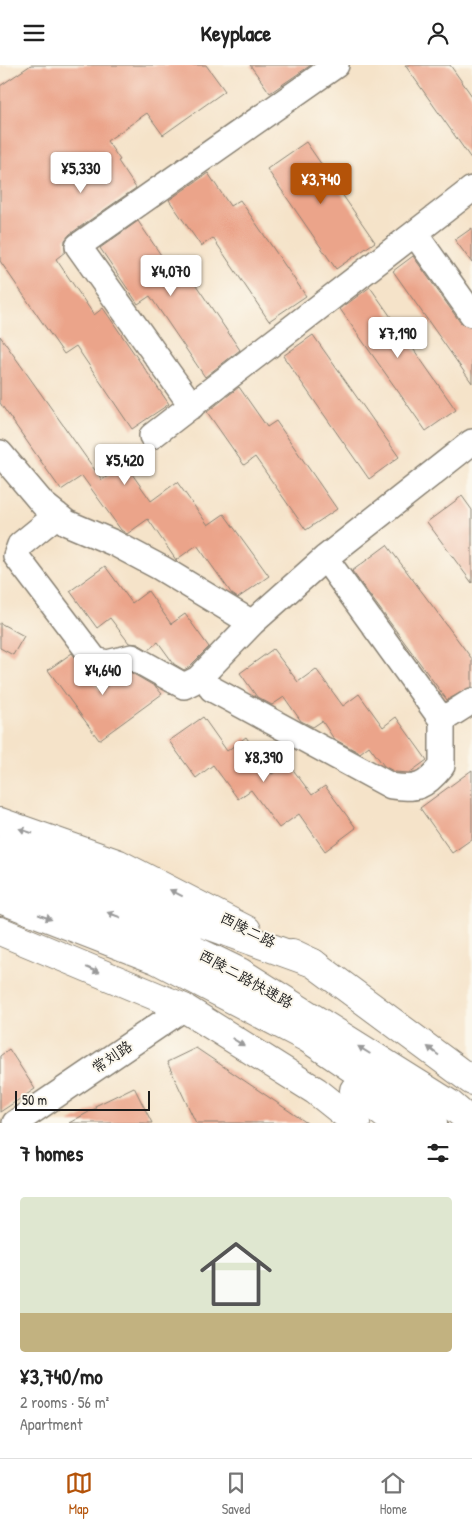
<!DOCTYPE html>
<html lang="en">
<head>
<meta charset="utf-8">
<style>
  body { margin:0; font-family:"Patrick Hand","LXGW WenKai TC",sans-serif; background:#f2f2f2; color:#222; height:100vh; display:flex; flex-direction:column; font-size:19px; white-space:nowrap }
  * { box-sizing:border-box; margin:0 }
  p { font-size:16px; color:#767676 }
  .icon { flex:none; width:28px; height:28px; fill:none; stroke:currentColor; stroke-width:2; stroke-linecap:round; stroke-linejoin:round }
  .map { position:relative; height:1058px; overflow:hidden }
  .side { display:flex; flex-direction:column; background:#fff; flex:1 }
  .side>* { flex:none }
  .scale { position:absolute; left:15px; bottom:12px; width:135px; box-sizing:border-box; padding-left:5px; border:2px solid #1c1c1c; border-top:0; font-size:14px; line-height:18px; white-space:nowrap; color:#1c1c1c; -webkit-text-stroke:4px #fbf7ec; paint-order:stroke }
  .price { position:absolute; translate:-50% -42px; padding:0 11px; border-radius:5px; background:#fff; color:#222; font-size:16px; line-height:32px; filter:drop-shadow(0 1px 2px #0008) }
  .price::after { content:''; position:absolute; left:50%; top:30px; width:15px; height:11px; margin-left:-8px; background:inherit; clip-path:polygon(0 0,100% 0,50% 100%) }
  .price.on { background:#b45309; color:#fff }
  ul { padding:0; list-style:none }
  li { display:grid; align-content:center; gap:10px; height:265px; padding:0 20px }
  li span { display:grid; place-items:center; height:155px; border-radius:5px; color:#555 }
  li>.icon { margin-inline-start:auto }
  span .icon { width:90px; height:90px; fill:#fffc; stroke-width:1 }
  li b { font-size:21px }
  h2 { display:flex; justify-content:space-between; align-items:center; height:60px; padding:0 20px; font-size:21px }
  header { display:flex; justify-content:space-between; align-items:center; height:65px; padding:0 20px; background:#fff; font-size:22px; font-weight:700 }
  .tab-bar { display:flex; justify-content:space-around; align-items:center; height:70px; border-top:1px solid #e0e0e0; background:#fff; font-size:14px; color:#767676 }
  .tab-bar a { display:grid; justify-items:center; gap:2px }
  .tab-bar .on { color:#b45309 }
  .map>svg:first-child { display:block }
  .building { fill:#eba48a }
  .lines { fill:none; stroke-linecap:round; stroke-linejoin:round }
  .minor-casing { stroke:#888072; stroke-width:28 }
  .major-casing { stroke:#888072; stroke-width:30 }
  .highway-casing { stroke:#888072; stroke-width:30 }
  .minor { stroke:#fff; stroke-width:25 }
  .major { stroke:#fff; stroke-width:28 }
  .highway { stroke:#fff; stroke-width:28 }
  .oneway { fill:#999 }
  .labels { text-anchor:middle; stroke-width:4; stroke-linejoin:round; paint-order:stroke }
  .street-label { font-size:15px; fill:#1c1c1c; stroke:#fbf7ec }
</style>
</head>
<body>
<header><svg class="icon" aria-label="menu" viewBox="0 0 24 24"><path d="M4 6h16M4 12h16M4 18h16"/></svg>Keyplace<svg class="icon" aria-label="person" viewBox="0 0 24 24"><circle cx="12" cy="8" r="4"/><path d="M4 21q1-7 8-7t8 7"/></svg></header>
<div class="map">
<svg width="472" height="1058" viewBox="0 0 472 1058">
  <rect width="100%" height="100%" fill="#fbf7ec"/>
  <filter id="ink" filterUnits="userSpaceOnUse"><feTurbulence type="fractalNoise" baseFrequency=".02" numOctaves="2"/><feDisplacementMap in="SourceGraphic" scale="10" xChannelSelector="R" yChannelSelector="G"/><feConvolveMatrix kernelMatrix="1 2 1 2 8 2 1 2 1" color-interpolation-filters="sRGB"/></filter>
  <filter id="wash" filterUnits="userSpaceOnUse"><feTurbulence type="fractalNoise" baseFrequency=".0096" numOctaves="4" result="noise"/><feDisplacementMap in="SourceGraphic" scale="20" xChannelSelector="R" yChannelSelector="G"/><feGaussianBlur stdDeviation="1.12" result="paint"/><feColorMatrix in="noise" values="0 0 0 0 0 0 0 0 0 0 0 0 0 0 0 0 0 1.4 0 .05"/><feComposite in="paint" operator="in"/></filter>
  <g filter="url(#wash)">
    <rect width="100%" height="100%" fill="#f5e3c9"/>
    <g id="blocks">
      <path class="building" d="M31,0h175l19,26 -62,44 -16,-22 -40,28 13,19 -2,1 18,27 -66,46 -5,6v12l-9,7 38,56 9,-7 66,96 -37,25 -56,-83 -12,8 -64,-93v-175z
        M250,0h61l-41,28z
        M405,0h45l22,31v64z
        M306,77l69,100 -39,27 -69,-100z
        M208,108l22,33 10,-6 66,96 -37,25 -56,-83 -12,8 -32,-46z
        M138,156l29,43 10,-7 63,93 -35,27 -55,-81 -12,8 -38,-56z
        M472,163v35l-17,-23z
        M413,191l47,66 12,6v55l-79,-112z
        M370,222l86,123 -30,21 -86,-122z
        M313,270l86,122 -30,22 -86,-123z
        M0,271l102,144 23,-16 26,37 26,-19 31,43 16,-11 45,62 -31,22 -6,-4 -35,-49 -21,15 -28,-41 -21,15 -6,-4 -39,-54 -21,14 -61,-87z
        M239,322l28,40 9,-6 61,88 -31,21 -51,-73 -11,8 -37,-53z
        M462,431l10,14v73l-45,-61z
        M387,480l85,114v28l-25,13 -95,-129z
        M105,501l27,37 16,-12 23,33 14,-10 24,33 -20,20 -5,3 -10,-6 -16,-22 -10,8 -10,-6 -9,-1 -19,-25 -13,10 -27,-37z
        M0,558l24,13 -11,19 -13,-7z
        M273,584l25,33 18,-13 27,37 16,-12 24,33 13,-10 31,43 -18,13 -14,-1 -11,-6 -15,-20 -9,7 -26,-14 -12,-18 -9,6 -12,-6 -17,-24 -12,8 -15,-8 -17,-24z
        M72,588l28,38 24,-17 6,-2 26,15 6,7 -63,46 -51,-70z
        M203,652l24,34 19,-14 26,37 16,-11 24,32 13,-9 31,42 -31,23 -26,-37 -20,14 -28,-38 -13,9 -25,-34 -17,13 -27,-37z
        M472,705v69l-20,14 -32,-45z
        M196,983l111,75h-111l-29,-61z
        M9,984l26,40 -35,23v-56z
        M134,1022l18,36h-83l27,-15 -1,-2z"/>
    </g>
  </g>
  <g filter="url(#ink)">
    <use href="#blocks" fill-opacity="0" stroke="#888072" stroke-width="1"/>
    <g class="lines">
      <g class="minor-casing">
        <path id="minor" d="M415,169l57,80
          M192,341l-114,-160 258,-181
          M152,371l320,-247
          M0,388l43,51 24,19 47,20 47,25 91,55 73,-65 147,-116
          M57,450l-37,30 -4,11 79,104 12,3 25,-6 52,29 14,-7 54,-56
          M325,493l117,162
          M212,624l179,97c26,4 34,1 51,-20v-46l30,-19
          M15,1058l169,-115"/>
      </g>
      <g class="major-casing">
        <path id="major" d="M0,757l119,42 128,66
          M0,866l184,77 132,83 40,32
          M292,888l21,10 159,118"/>
      </g>
      <g class="highway-casing">
        <path id="highway" d="M0,785l313,113
          M0,807l149,56 91,44 210,132 22,19
          M0,834l157,61 150,78 126,85
          M354,1025l41,33"/>
      </g>
      <use href="#minor" class="minor"/>
      <use href="#major" class="major"/>
      <use href="#highway" class="highway"/>
    </g>
    <defs><path id="oneway-solid" d="M-6-.8H1V-3.2L6.5 0L1 3.2V.8H-6Z" transform="scale(1.25)"/></defs>
    <g class="oneway">
      <use href="#oneway-solid" transform="translate(26 766) rotate(-161)"/>
      <use href="#oneway-solid" transform="translate(176 828) rotate(-153)"/>
      <use href="#oneway-solid" transform="translate(114 850) rotate(-159)"/>
      <use href="#oneway-solid" transform="translate(45 852) rotate(21)"/>
      <use href="#oneway-solid" transform="translate(93 905) rotate(23)"/>
      <use href="#oneway-solid" transform="translate(238 977) rotate(32)"/>
      <use href="#oneway-solid" transform="translate(364 985) rotate(-148)"/>
      <use href="#oneway-solid" transform="translate(433 986) rotate(-143)"/>
    </g>
  </g>
  <g class="labels">
    <g class="street-label">
      <text transform="translate(248 865) rotate(27)" y="5">西陵二路</text>
      <text transform="translate(246 914) rotate(29)" y="5">西陵二路快速路</text>
      <text transform="translate(112 992) rotate(-34)" y="5">常刘路</text>
    </g>
  </g>
</svg>
<div class="scale">50 m</div>
<b class="price" style="left:81px;top:129px">¥5,330</b>
<b class="price on" style="left:321px;top:140px">¥3,740</b>
<b class="price" style="left:171px;top:232px">¥4,070</b>
<b class="price" style="left:398px;top:294px">¥7,190</b>
<b class="price" style="left:125px;top:421px">¥5,420</b>
<b class="price" style="left:103px;top:631px">¥4,640</b>
<b class="price" style="left:264px;top:718px">¥8,390</b>
</div>
<section class="side">
<h2>7 homes<svg class="icon" aria-label="filters" viewBox="0 0 24 24"><path d="M4 7h16M4 17h16"/><circle cx="9" cy="7" r="2"/><circle cx="15" cy="17" r="2"/></svg></h2>
<ul>
<li><span style="background:linear-gradient(#dfe7d0 75%,#c2b280 0)"><svg class="icon" aria-label="home" viewBox="0 0 24 24"><path d="M3 11l9-7 9 7M6 9v11h12V9"/></svg></span><div><b>¥3,740/mo</b><p>2 rooms · 56 m²</p><p>Apartment</p></div></li>
</ul>
</section>
<nav class="tab-bar">
<a class="on"><svg class="icon" aria-label="map" viewBox="0 0 24 24"><path d="M3 6l6-2 6 2 6-2v14l-6 2-6-2-6 2zM9 4v14M15 6v14"/></svg>Map</a>
<a><svg class="icon" aria-label="saved" viewBox="0 0 24 24"><path d="M7 4h10v16l-5-4-5 4z"/></svg>Saved</a>
<a><svg class="icon" aria-label="home" viewBox="0 0 24 24"><path d="M3 11l9-7 9 7M6 9v11h12V9"/></svg>Home</a>
</nav>
</body>
</html>
